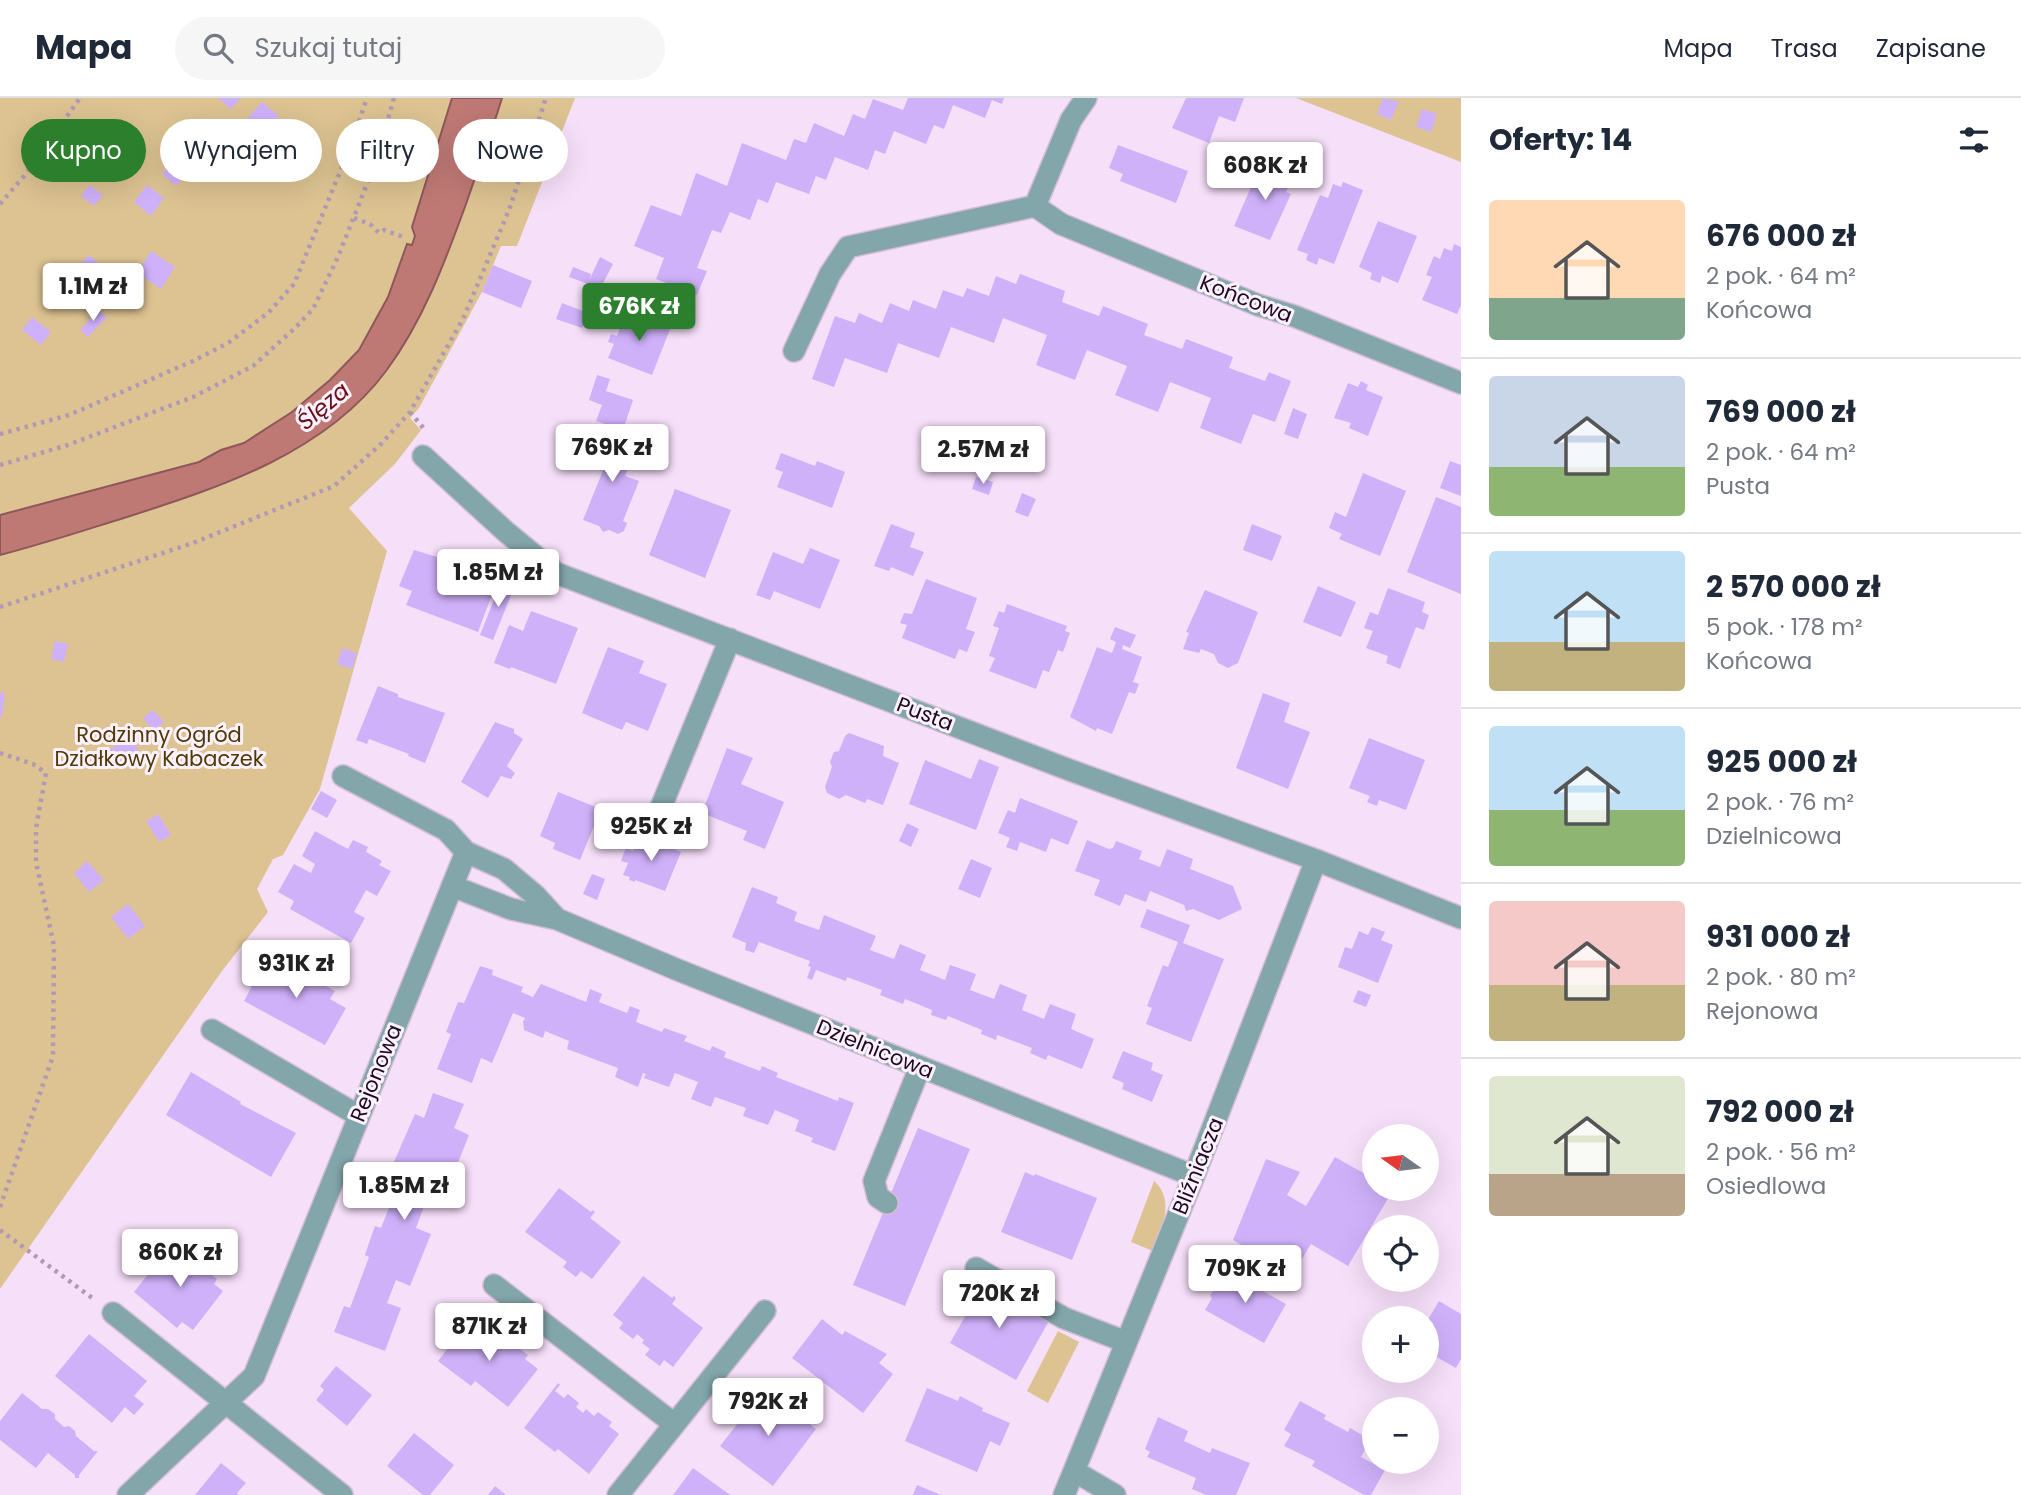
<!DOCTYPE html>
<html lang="pl">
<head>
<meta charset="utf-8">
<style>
  body { margin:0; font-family:Poppins,sans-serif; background:#f6f6f7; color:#1f2937; height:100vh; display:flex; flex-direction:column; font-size:26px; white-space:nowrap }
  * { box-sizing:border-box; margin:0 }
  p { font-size:23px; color:#747a83 }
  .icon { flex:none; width:38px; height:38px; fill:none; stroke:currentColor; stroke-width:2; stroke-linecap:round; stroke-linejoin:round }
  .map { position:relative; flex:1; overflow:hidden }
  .drawer { display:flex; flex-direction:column; background:#fff; width:560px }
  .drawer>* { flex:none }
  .hud { position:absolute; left:21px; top:21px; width:665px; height:63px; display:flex; gap:14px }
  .needle { width:46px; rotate:284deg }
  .controls { position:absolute; left:1362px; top:1026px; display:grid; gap:14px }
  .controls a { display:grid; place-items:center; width:77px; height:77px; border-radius:50%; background:#fff; box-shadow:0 7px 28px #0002; font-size:35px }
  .price { position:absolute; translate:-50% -60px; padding:0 16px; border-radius:7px; background:#fff; color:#222; font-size:23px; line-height:46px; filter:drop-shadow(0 2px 4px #0008) }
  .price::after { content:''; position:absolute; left:50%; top:42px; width:21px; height:16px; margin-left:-10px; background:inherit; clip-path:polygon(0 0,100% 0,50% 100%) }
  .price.on { background:#2c7f2c; color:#fff }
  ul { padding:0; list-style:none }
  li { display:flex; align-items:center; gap:21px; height:175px; padding:0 28px }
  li+li { border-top:2px solid #e0e1e3 }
  li span { display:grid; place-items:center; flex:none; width:196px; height:140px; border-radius:7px; color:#555 }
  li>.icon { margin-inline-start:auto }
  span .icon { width:84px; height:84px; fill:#fffc; stroke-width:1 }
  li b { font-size:30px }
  h2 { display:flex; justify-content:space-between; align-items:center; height:84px; padding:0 28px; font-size:30px }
  .tag { padding:0 24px; border-radius:32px; background:#fff; box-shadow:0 7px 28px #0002; font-size:24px; line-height:63px }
  .tag.on { background:#2c7f2c; color:#fff }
  header { display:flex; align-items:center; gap:42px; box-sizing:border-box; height:98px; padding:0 35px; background:#fff; border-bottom:2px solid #e0e1e3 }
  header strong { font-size:33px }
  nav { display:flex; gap:38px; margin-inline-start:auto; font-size:24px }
  .search { width:490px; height:63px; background:#f6f6f7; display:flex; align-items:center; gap:18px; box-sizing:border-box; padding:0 24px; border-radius:38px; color:#747a83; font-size:26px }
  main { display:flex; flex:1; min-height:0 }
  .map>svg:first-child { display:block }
  .green { fill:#ddc392 }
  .water { fill:#bf7975; stroke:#8e575c; stroke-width:2 }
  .building { fill:#cfb1fa }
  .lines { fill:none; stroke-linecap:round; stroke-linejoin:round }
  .minor-casing { stroke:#d3bdd6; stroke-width:24 }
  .path { stroke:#b09ab3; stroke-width:4.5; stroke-dasharray:3.5 5; stroke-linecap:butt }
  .minor { stroke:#82a6aa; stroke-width:21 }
  .labels { text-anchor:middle; stroke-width:6; stroke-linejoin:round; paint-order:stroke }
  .street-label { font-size:21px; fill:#1d0920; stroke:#fdf1fe }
  .park-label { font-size:21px; fill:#4f3a05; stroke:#fdf1fe }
  .water-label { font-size:23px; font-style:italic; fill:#671117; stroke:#fdf1fe }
</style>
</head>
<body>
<header>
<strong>Mapa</strong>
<div class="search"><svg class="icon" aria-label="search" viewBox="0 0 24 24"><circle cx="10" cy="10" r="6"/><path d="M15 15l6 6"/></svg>Szukaj tutaj</div>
<nav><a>Mapa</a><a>Trasa</a><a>Zapisane</a></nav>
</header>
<main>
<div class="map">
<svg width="1461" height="1397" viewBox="0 0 1461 1397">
  <rect width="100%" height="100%" fill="#f6dff9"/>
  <path class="green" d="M0,0h452l-40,129 3,9 -4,10 -5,-1 -18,52 -29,53 -29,30 -38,32 -48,31 -23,7 -22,12 -199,53z
    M502,0h73l-58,148h-16l-19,46 -63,116 -9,10 11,12 -26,34 -46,44 38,43 -67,238 -37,66 -10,4 -16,30 11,23 -46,59 -222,318v-734l38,-10 214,-73 62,-34 36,-28 36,-38 29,-46 30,-65z
    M1296,0h165v64z
    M1154,1083c22,19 7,49 -1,70l-22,-9z
    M1058,1233l21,11 -31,61 -21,-12z"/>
  <path class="water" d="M452,0h50c-11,36 -24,71 -36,106 -21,58 -43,117 -80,167 -61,82 -165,116 -259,146 -42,13 -84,27 -127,38v-40l199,-53 22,-12 23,-7 48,-31 38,-32 29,-30 29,-53 19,-53 5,1 3,-9 -3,-9z"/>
  <path class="building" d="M218,0h23l-10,11z
    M908,0h96l-2,6 -10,-4 -7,18 -32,-13 -9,24 -10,-4 -8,19 -32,-13 -9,23 -10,-4 -7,20 -33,-13 -9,23 -10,-4 -7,18 -33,-12 -8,21 -10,-4 -8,21 -20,-8 -9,21 -9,-3 -15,38 10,3 -10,24 -41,-16 8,-21 -30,-12 17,-41 30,11 15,-43 31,13 15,-43 44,17 8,-21 12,4 8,-20 30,13 9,-22 12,5 8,-20 30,11z
    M1186,0h58l-9,24 -16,-6 -10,27 -37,-15z
    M1383,0l16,4 -8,18 -14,-6z
    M262,4l17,14 -17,21 -18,-15z
    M1422,11l15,5 -6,18 -15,-5z
    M202,22l13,10 -14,18 -13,-11z
    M1118,47l70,26 -12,32 -56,-22 3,-7 -14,-6z
    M1262,64l32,13 -8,17 5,2 -21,46 -36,-14z
    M172,65l14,12 -10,11 -14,-12z
    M1343,84l20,8 -29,74 -15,-6 -2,7 -11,-5 2,-6 -11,-4 23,-55 8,3 5,-14 8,3z
    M89,87l14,10 -9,11 -13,-10z
    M147,87l17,13 -13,18 -17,-14z
    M1378,123l39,15 -19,47 -16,-7 -2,7 -10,-4 2,-6 -13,-6z
    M1454,146l7,3v58l-4,9 -35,-14 10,-23 -6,-2 8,-19 6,3 4,-11 8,3z
    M151,153l24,16 -14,22 -24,-16z
    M89,157l20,18 -12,14 -21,-18z
    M600,159l13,7 -15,29 -12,-6z
    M493,167l39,16 -11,27 -39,-16z
    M573,169l18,7 -3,10 -19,-7z
    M1020,176l45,17 -3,11 18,7 19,7 4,-10 45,18 -4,11 38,14 4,-10 47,18 -4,11 36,13 4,-9 22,9 -16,41 -22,-8 -12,30 -41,-16 11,-30 -41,-16 -12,30 -13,-5 -30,-12 12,-29 -40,-16 -12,30 -39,-15 11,-30 -44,-17 -9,25 -43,-16 -12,31 -41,-15 -11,30 -42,-15 -11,29 -22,-8 23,-63 20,7 4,-10 23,10 8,-20 19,8 4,-11 23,9 7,-19 20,7 4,-9 22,8 7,-20 20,8z
    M71,185l15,11 -13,16 -15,-11z
    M562,205l26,10 -6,15 -26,-9z
    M98,212l9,7 -19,20 -8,-7z
    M626,214l10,3 4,-3 10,4 2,6 18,7 -18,46 -44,-17 6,-14 -6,-2 3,-8 6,2z
    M32,219l19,15 -10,13 -19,-15z
    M597,277l13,4 -4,12 27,9 -10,30 -27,-9 6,-16 -13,-5z
    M1361,283l7,4 -2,5 17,7 -15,39 -19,-8 2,-5 -17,-5 14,-35 10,4z
    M1293,310l14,6 -9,25 -14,-5z
    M606,327l14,5 -4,11 19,7 -10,28 14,5 -16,40 4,2 -3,8 -6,3 -9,-4 -6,2 -4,-6 -16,-6 21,-52 -12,-5z
    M781,355l34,13 2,-5 28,11 -13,36 -55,-21 6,-15 -8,-3z
    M1450,363l11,4v31l-21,-8z
    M1363,375l43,18 -26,65 -41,-17 3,-5 -13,-6 6,-16 11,5z
    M976,379l17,5 -4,13 -17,-6z
    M675,391l56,21 -26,68 -56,-23z
    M1022,395l14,6 -8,18 -13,-5z
    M1436,399l25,10v87l-54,-22z
    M891,426l24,9 -5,14 14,5 -11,24 -22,-9 -2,4 -15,-5z
    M1252,426l30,12 -10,25 -29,-11z
    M810,450l30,12 -20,49 -46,-18 -4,9 -14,-5 17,-43 30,12z
    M414,452l30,9 -2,5 36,16 2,-6 17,7 -19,51 -72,-27 6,-14 -13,-5z
    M503,479l13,6 -23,57 -13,-5z
    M926,481l51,19 -11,31 9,3 -8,20 -8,-3 -4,10 -53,-21 5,-13 -7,-2 4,-10 8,1z
    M1318,488l38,16 -15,35 -38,-15z
    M1388,490l37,14 -3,10 7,3 -5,15 -8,-3 -16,42 -14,-6 2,-7 -22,-8 7,-17 -9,-3 6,-16 8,3z
    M1205,492l53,22 -20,51 -10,5 -10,-5 -4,-9 -13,-5 -2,4 -16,-4 6,-16 -3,-1z
    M1007,506l60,22 -2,5 5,2 -7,19 -5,-2 -9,22 -6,-2 -7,19 -47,-18 6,-13 -6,-2 10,-28 -6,-2 6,-15 5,2z
    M531,513l47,17 -22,56 -45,-17 -1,2 -16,-6 15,-38 14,6z
    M1115,529l21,8 -6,13 -7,-3 -1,4 20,8 -9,25 6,2 -4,10 -6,-2 -17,42 -15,-6 -1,3 -26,-14 27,-70 15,6 4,-11 -6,-3z
    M55,543l13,3 -4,18 -13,-3z
    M608,549l36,14 -5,12 28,11 -19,47 -22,-9 -4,8 -40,-17z
    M342,550l15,5 -5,16 -15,-5z
    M378,588l20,8v3l47,16 -20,50 -17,-7 1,-2 -40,-15 -2,5 -11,-4z
    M0,594l5,1 -3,24h-2z
    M1263,595l27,10 -6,19 26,10 -22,57 -52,-21z
    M153,612l11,12 -10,9 -11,-13z
    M495,624l19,7v4l9,6 -16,27 8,7 -4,6 -10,-3 -13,22 -27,-16z
    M849,635l35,13 -1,10 16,7 -16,42 -16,-6 -2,4 -19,-8 -7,4 -12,-6 -2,-6 7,-20 -2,-5 4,-10 5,-1 6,-15z
    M131,639l8,14 -29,16 -7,-14z
    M1369,640l56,22 -19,50 -27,-10 -2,6 -10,-4 3,-6 -21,-8z
    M727,650l26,10 -12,26 43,18 -19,47 -22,-9 4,-9 -45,-18z
    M979,661l20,8 -23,63 -67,-26 16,-44 46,19z
    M321,693l16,9 -10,18 -16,-9z
    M558,694l43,17 -21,51 -27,-11 2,-6 -15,-7z
    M1020,700l58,23 -10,24 -17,-7 -5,14 -26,-10 -3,9 -11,-4 4,-9 -12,-5 10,-23 7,3z
    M158,716l13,21 -12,7 -13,-21z
    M907,725l12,6 -8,18 -12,-6z
    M315,733l33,18 5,-9 15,7 -2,5 16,9 -3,4 12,6 -14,25 -11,-6 -12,22 11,6 -14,25 -61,-34 4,-8 -16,-9 16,-28 17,9 4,-9 -13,-8z
    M639,737l42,17 -16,39 -30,-11v2l-6,-2 1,-3 -7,-2 5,-12 -7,-2 5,-13 7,3z
    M1087,742l22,9 4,-1 3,-7 26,10 -3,8 21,8 7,-18 26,10 -3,10 43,17 9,23 -23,11 -26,-11 -7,2 -2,-6 -34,-14 -4,11 -21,-8 -5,12 -26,-11 6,-15 -25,-9z
    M971,761l21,9 -12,30 -22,-9z
    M87,763l17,19 -15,12 -15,-19z
    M592,776l13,5 -8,21 -14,-6z
    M752,789l26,10 -2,6 21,9 -3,9 25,9 5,-15 52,21 -6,14 24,9 6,-15 26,11 -6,15 25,10 5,-15 26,9 -6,16 24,9 6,-15 27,11 -5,15 22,9 6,-15 26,10 -5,15 23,10 -12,30 -34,-14 -2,5 -16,-7 2,-5 -35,-13 -1,5 -15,-6 1,-4 -34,-14 -2,4 -15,-5 1,-5 -27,-11 -2,5 -23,-9 2,-5 -35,-13 -1,4 -30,-11 -4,10 -5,-2 4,-11 -3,-1 2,-5 -51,-19 -5,11 -9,-3 1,-7 -14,-6z
    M128,806l17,22 -17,13 -17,-22z
    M1147,811l43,16 -7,18 41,16 -33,83 -45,-18 6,-16 -5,-2 16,-41 5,2 10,-25 -38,-15z
    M1372,829l13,5 -4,8 12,5 -15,38 -40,-16 7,-20 7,2 7,-18 9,4z
    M269,857l66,36 -5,8 16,9 -21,37 -81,-44z
    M480,868l13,4 -1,5 31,12 -2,5 12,5 8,-13 45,18 4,-13 12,5 -3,8 28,11 3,-7 10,4 -4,12 26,10 2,-4 23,8 -3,5 26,10 2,-5 14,6 -2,5 2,1 34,13 2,-5 16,7 -2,4 62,24 1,-4 15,6 -19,48 -24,-9 2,-4 -18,-7 4,-11 -24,-10 -7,15 -25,-9 3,-8 -31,-11 -4,10 -20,-8 7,-17 -23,-9 -6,14 -25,-9 2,-4 -3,-1 -5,14 -23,-10 3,-9 -51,-19 2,-8 -24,-10 -2,7 -19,-8 -1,-8 2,-4 -12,-5 -21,50 -11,-5 -9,25 -35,-14 14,-35 -5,-2 12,-30 6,1z
    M1358,892l13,5 -5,12 -13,-5z
    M1123,953l30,12 -2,7 12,5 -11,27 -30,-13 2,-6 -12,-5z
    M191,974l50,30 -1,2 56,29 -25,44 -105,-62z
    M433,995l31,11 -10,24 15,7 -20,50 -15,-6 -18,49 15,6 -21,52 -14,-6 -9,23 14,5 -16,43 -51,-19 10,-26 6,2 19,-51 -4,-2 5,-15 5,-14 6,2 24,-60 -12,-4 22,-50 9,4z
    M918,1030l52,21 -65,157 -52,-21z
    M1335,1059l39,22v9l19,2 -45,76 -37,-22 -25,41 -23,-14 5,-10 -35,-21 33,-81 34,13 -13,23 19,11z
    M1025,1074l9,4 1,-2 62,24 -25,62 -71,-28z
    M559,1090l32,24 1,-2 3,2 -5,6 31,24 -29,37 -11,-8 -5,6 -13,-10 4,-5 -42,-30z
    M173,1145l44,36 -3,5 9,7 -30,39 -11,-8 -5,6 -43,-36z
    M1231,1165l11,7 -4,7 48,27 -22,39 -59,-33 7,-12 -2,-2z
    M643,1178l29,22 2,-2 2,2 -4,6 31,24 -30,39 -9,-7 -4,6 -15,-11 5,-6 -8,-6 2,-3 -7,-6 -4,5 -14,-11 4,-5 -10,-8z
    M983,1183l67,38 -34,61 -66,-37 17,-30 -9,-5 9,-14 6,4z
    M1439,1203l22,13v45l-5,9 -30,-17v-28z
    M822,1221l20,16 3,-4 42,23 -8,9 14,11 -30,39 -71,-55z
    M468,1224l10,8 3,-4 20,16 4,-4 23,17 -3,4 13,10 -30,38 -33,-26 -4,5 -33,-25z
    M89,1236l58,47 -13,15 10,8 -10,11 -9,-8 -13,16 -57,-47z
    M336,1268l36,29 -25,31 -31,-26 8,-10 -4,-4z
    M558,1285l2,2 -5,6 9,7 4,-4 11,9 -3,4 7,6 3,-4 8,7 4,-4 14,10 -3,4 10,8 -30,40 -31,-25 -3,3 -31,-24z
    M927,1290l31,13 2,-5 23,12 -1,3 28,12 -10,23 -10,-5 -13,31 -72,-31z
    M764,1292l52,39 -43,57 -53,-40z
    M22,1295l20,16h6l7,5v5l9,8 5,-1 6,5 1,5 18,15h4l-19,24v3h-4v-3l-27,-22 -12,15 -36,-28v-19z
    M1300,1303l26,14 -2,4 24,13 2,-4 21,12 -10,17 24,13 -14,25h-7l-52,-29 3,-5 -31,-15 7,-12 -7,-4z
    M1158,1319l30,14 -4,10 26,12 2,-5 38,15 -14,32h-30l-14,-6 4,-11 -49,-21 3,-5 -5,-3z
    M414,1335l40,32 -24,30h-7l-36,-29z
    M221,1365l25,20 -9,10 2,2h-44z
    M693,1370l33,24 5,3h-58z
    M917,1387l24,10h-28z
    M495,1388l11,9h-18z"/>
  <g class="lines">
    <g class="minor-casing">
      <path id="minor" d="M1035,108l36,-86 15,-22
        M794,253l36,-77 18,-27 187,-41 26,18 197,81 36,11 167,67
        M423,358l82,75 51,42 511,196 249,91 145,58
        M343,678l103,54 20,22 38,17 32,27 21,23
        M659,714l71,-173
        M452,788l59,23 46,10 121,51 516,206
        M212,932l147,86
        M887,1105l-9,-6 -4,-16 46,-114
        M976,1170l88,50 62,24
        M494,1187l179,138
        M113,1215l229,182
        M128,1397l126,-119 212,-524
        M618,1397l147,-184
        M1064,1397l10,-24
        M1115,1397l-41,-24 120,-295 122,-316"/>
    </g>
    <path class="path" d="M0,106l25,-29 55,-77
      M354,120l16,6 9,9 5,-3 22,8
      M410,314l15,18
      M0,336l69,-19 124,-54 35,-18 40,-30 26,-29 55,-134 18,-52
      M0,367l68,-20 125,-48 60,-31 41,-37 19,-20 25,-52 38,-96 18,-63
      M0,509l193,-64 141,-57 47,-42 29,-32 53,-93 46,-109 37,-112
      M0,655l33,11 13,9 -10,55v34l18,84 -1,110 -53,151
      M0,1132l95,70"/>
    <use href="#minor" class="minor"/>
  </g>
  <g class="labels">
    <g class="street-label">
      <text transform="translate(1246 201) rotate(21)" y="7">Końcowa</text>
      <text transform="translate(925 616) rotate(21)" y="7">Pusta</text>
      <text transform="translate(875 951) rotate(22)" y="7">Dzielnicowa</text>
      <text transform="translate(376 975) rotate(-68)" y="7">Rejonowa</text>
      <text transform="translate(1198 1068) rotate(-68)" y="7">Bliźniacza</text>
    </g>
    <g class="park-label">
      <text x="159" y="644">Rodzinny Ogród<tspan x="159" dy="24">Działkowy Kabaczek</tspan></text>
    </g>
    <g class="water-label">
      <text transform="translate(323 308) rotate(-40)" y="8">Ślęza</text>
    </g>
  </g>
</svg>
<div class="controls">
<a><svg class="needle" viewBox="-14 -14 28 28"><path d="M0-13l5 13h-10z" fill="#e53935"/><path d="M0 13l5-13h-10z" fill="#747a83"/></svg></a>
<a><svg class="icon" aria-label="locate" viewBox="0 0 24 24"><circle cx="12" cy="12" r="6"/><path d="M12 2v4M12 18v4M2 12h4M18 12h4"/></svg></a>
<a>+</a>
<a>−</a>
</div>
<b class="price" style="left:1265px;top:104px">608K zł</b>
<b class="price" style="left:93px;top:225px">1.1M zł</b>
<b class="price on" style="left:639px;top:245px">676K zł</b>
<b class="price" style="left:612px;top:386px">769K zł</b>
<b class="price" style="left:983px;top:388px">2.57M zł</b>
<b class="price" style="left:498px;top:511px">1.85M zł</b>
<b class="price" style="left:651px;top:765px">925K zł</b>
<b class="price" style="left:296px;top:902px">931K zł</b>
<b class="price" style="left:404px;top:1124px">1.85M zł</b>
<b class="price" style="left:180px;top:1191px">860K zł</b>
<b class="price" style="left:1245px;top:1207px">709K zł</b>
<b class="price" style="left:999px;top:1232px">720K zł</b>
<b class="price" style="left:489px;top:1265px">871K zł</b>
<b class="price" style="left:768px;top:1340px">792K zł</b>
<div class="hud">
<a class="tag on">Kupno</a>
<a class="tag">Wynajem</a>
<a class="tag">Filtry</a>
<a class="tag">Nowe</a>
</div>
</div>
<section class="drawer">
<h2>Oferty: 14<svg class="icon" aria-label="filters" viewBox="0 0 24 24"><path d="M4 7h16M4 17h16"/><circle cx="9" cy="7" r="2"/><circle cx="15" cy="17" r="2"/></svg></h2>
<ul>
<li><span style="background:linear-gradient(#ffd9b3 70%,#7fa58c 0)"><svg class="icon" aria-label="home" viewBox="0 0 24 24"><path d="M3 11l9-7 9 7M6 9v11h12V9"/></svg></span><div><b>676 000 zł</b><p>2 pok. · 64 m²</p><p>Końcowa</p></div></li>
<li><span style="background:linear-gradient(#c9d6e8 65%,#8fb573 0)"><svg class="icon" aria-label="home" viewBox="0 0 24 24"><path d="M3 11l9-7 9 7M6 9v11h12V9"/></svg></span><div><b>769 000 zł</b><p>2 pok. · 64 m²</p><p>Pusta</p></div></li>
<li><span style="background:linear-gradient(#bfe0f5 65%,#c2b280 0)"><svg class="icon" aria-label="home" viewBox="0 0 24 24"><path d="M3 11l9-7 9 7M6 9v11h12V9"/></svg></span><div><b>2 570 000 zł</b><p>5 pok. · 178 m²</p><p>Końcowa</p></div></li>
<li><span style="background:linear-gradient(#bfe0f5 60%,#8fb573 0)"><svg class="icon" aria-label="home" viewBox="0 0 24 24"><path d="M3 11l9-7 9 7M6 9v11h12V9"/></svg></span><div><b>925 000 zł</b><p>2 pok. · 76 m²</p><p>Dzielnicowa</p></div></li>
<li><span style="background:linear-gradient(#f6c9c9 60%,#c2b280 0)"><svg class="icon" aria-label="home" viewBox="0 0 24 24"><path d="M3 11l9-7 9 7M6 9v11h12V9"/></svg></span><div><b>931 000 zł</b><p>2 pok. · 80 m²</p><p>Rejonowa</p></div></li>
<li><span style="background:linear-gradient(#dfe7d0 70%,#b9a48a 0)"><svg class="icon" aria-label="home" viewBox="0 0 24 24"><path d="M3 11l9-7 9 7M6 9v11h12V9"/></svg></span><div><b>792 000 zł</b><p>2 pok. · 56 m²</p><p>Osiedlowa</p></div></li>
</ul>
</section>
</main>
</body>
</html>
